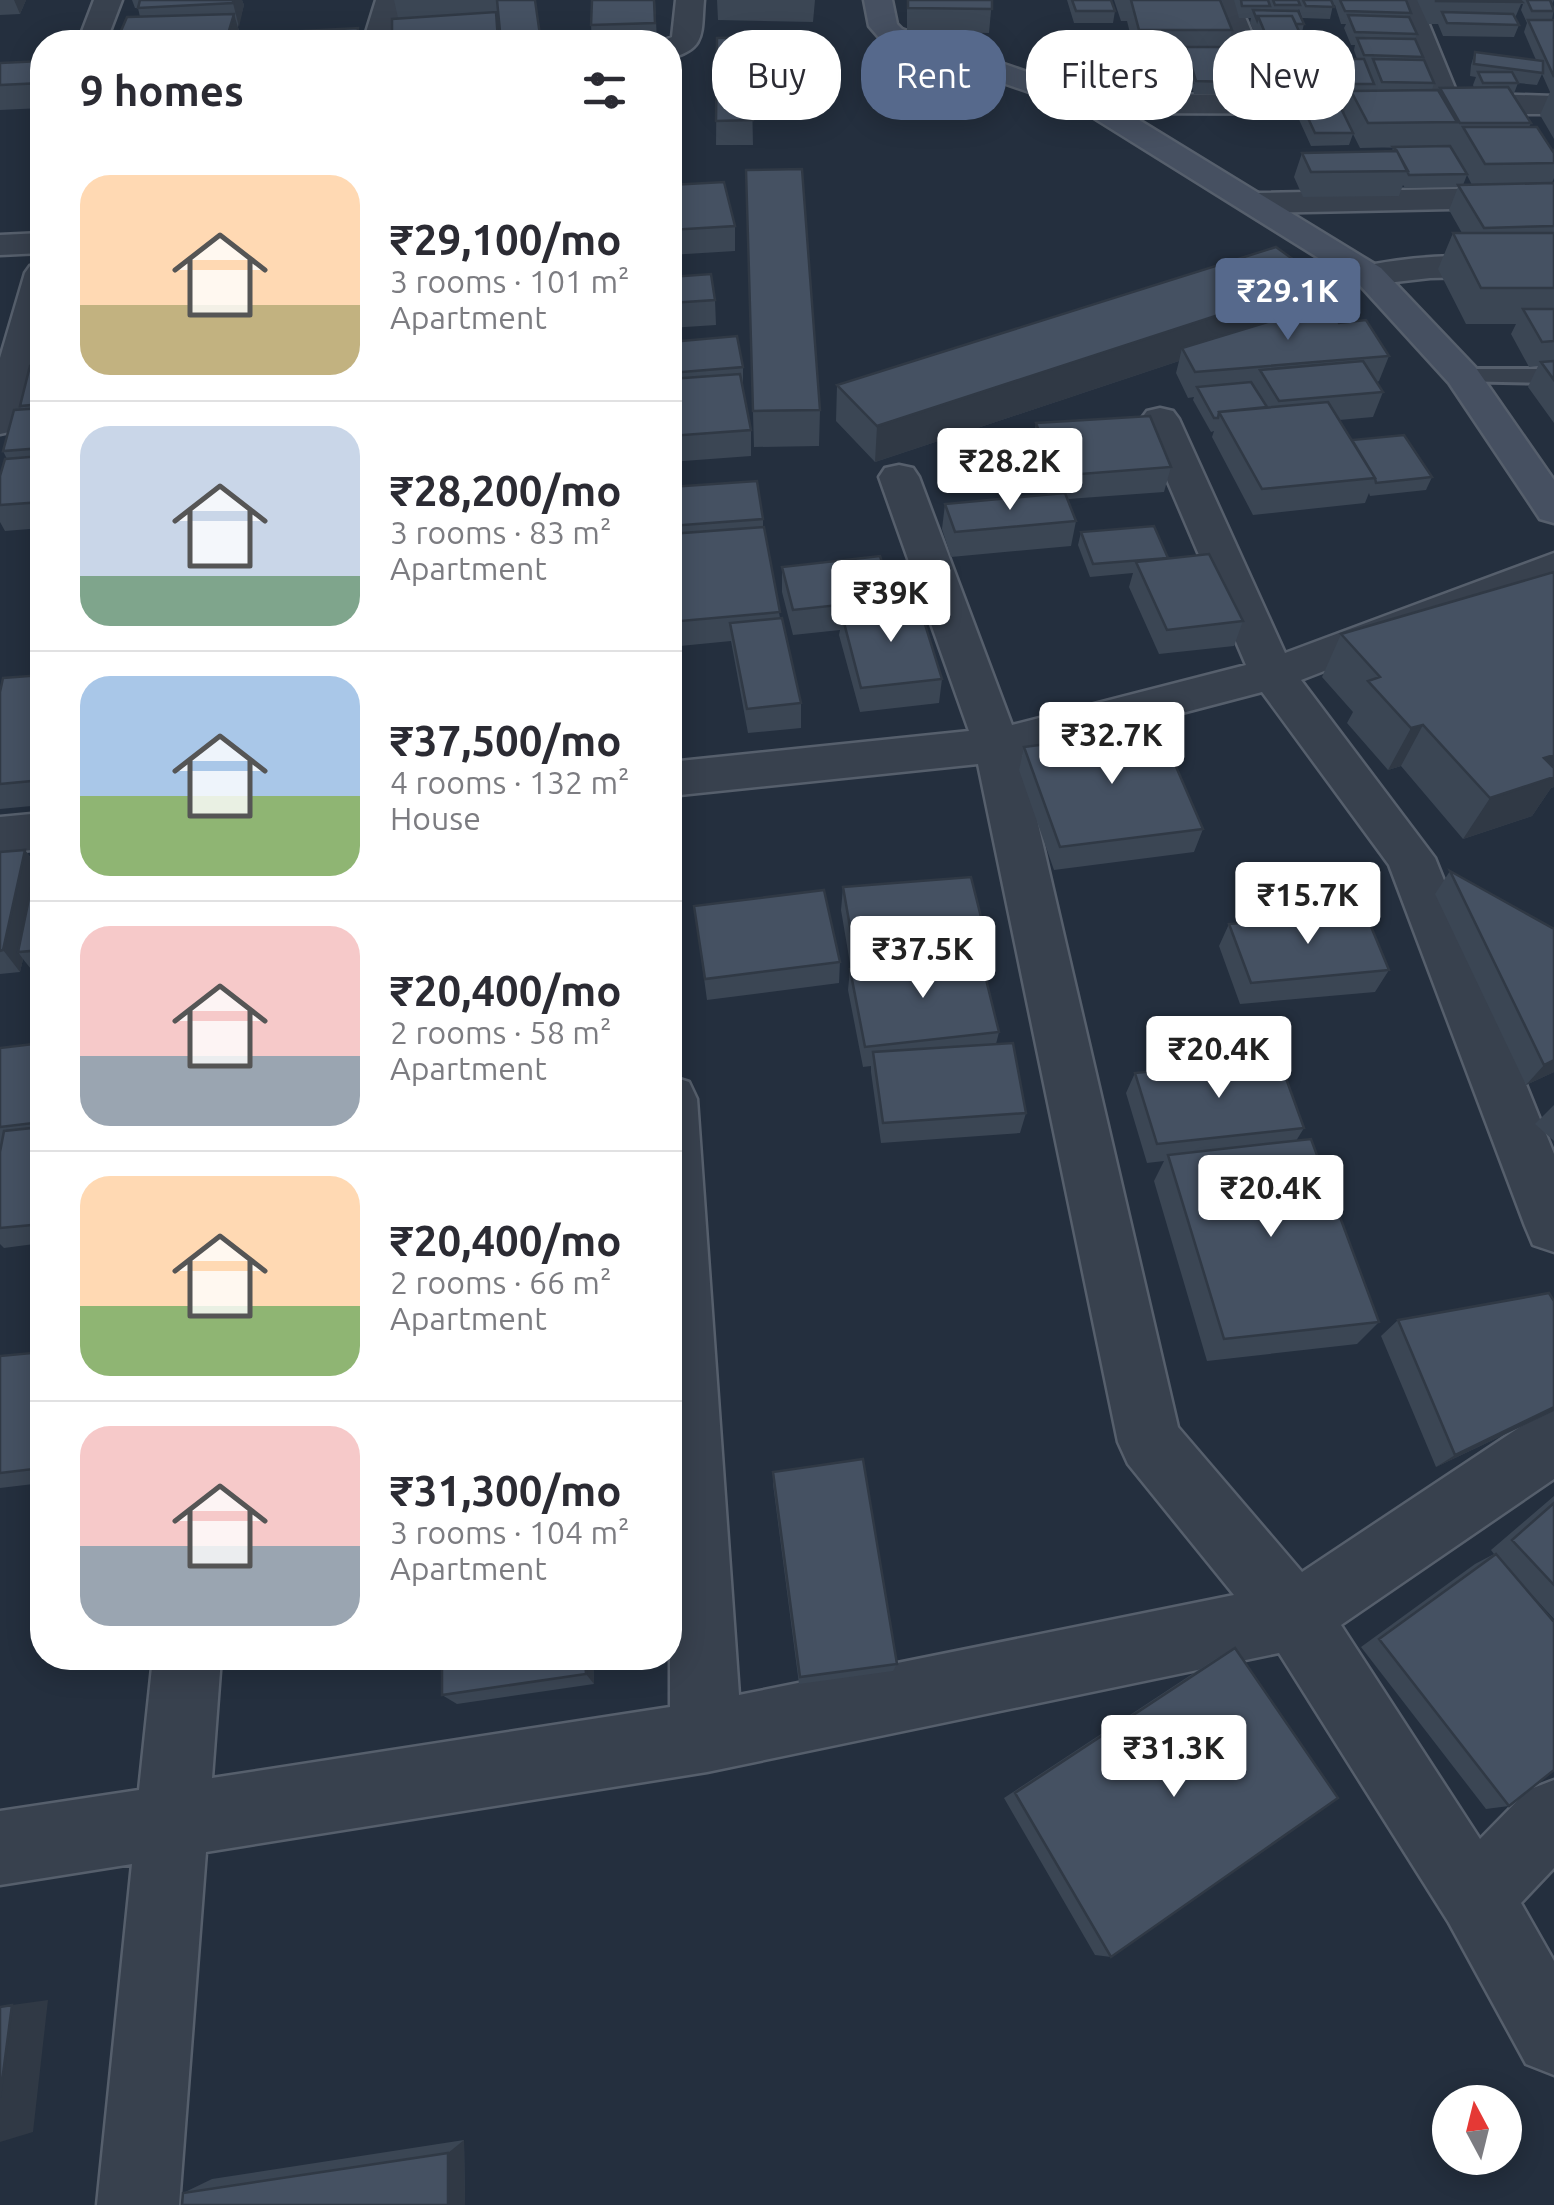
<!DOCTYPE html>
<html lang="en">
<head>
<meta charset="utf-8">
<style>
  body { margin:0; font-family:Ubuntu,sans-serif; background:#f2f2f3; color:#2b2b33; height:100vh; display:flex; flex-direction:column; font-size:38px; white-space:nowrap }
  * { box-sizing:border-box; margin:0 }
  p { font-size:32px; color:#7c7c81 }
  .icon { flex:none; width:55px; height:55px; fill:none; stroke:currentColor; stroke-width:2; stroke-linecap:round; stroke-linejoin:round }
  .map { position:relative; flex:1; overflow:hidden }
  .panel { position:absolute; left:30px; top:30px; width:652px; height:1640px; display:flex; flex-direction:column; background:#fff; border-radius:40px; box-shadow:0 5px 25px #0003 }
  .panel>* { flex:none }
  .hud { position:absolute; left:712px; top:30px; width:690px; height:90px; display:flex; gap:20px }
  .needle { width:65px; rotate:353deg }
  .controls { position:absolute; left:1432px; top:2085px; display:grid; gap:20px }
  .controls a { display:grid; place-items:center; width:90px; height:90px; border-radius:50%; background:#fff; box-shadow:0 5px 25px #0003; font-size:50px }
  .price { position:absolute; translate:-50% -85px; padding:0 22px; border-radius:10px; background:#fff; color:#222; font-size:32px; line-height:65px; filter:drop-shadow(0 2px 5px #0008) }
  .price::after { content:''; position:absolute; left:50%; top:60px; width:30px; height:22px; margin-left:-15px; background:inherit; clip-path:polygon(0 0,100% 0,50% 100%) }
  .price.on { background:#56698c; color:#fff }
  ul { padding:0; list-style:none }
  li { display:flex; align-items:center; gap:30px; height:250px; padding:0 50px }
  li+li { border-top:2px solid #e1e1e2 }
  li span { display:grid; place-items:center; flex:none; width:280px; height:200px; border-radius:30px; color:#555 }
  li>.icon { margin-inline-start:auto }
  span .icon { width:120px; height:120px; fill:#fffc; stroke-width:1 }
  li b { font-size:42px }
  h2 { display:flex; justify-content:space-between; align-items:center; height:120px; padding:0 50px; font-size:42px }
  .chip { padding:0 35px; border-radius:40px; background:#fff; box-shadow:0 5px 25px #0003; font-size:35px; line-height:90px }
  .chip.on { background:#56698c; color:#fff }
  .map>svg:first-child { display:block }
  .lines { fill:none; stroke-linecap:round; stroke-linejoin:round }
  .lane-casing { stroke:#565f6c; stroke-width:6 }
  .street-casing { stroke:#565f6c; stroke-width:5 }
  .secondary-casing { stroke:#565f6c; stroke-width:5 }
  .lane { fill:#38414e; fill-rule:evenodd }
  .street { fill:#38414e; fill-rule:evenodd }
  .secondary { fill:#465061; fill-rule:evenodd }
  .wall { fill:#3b4654; fill-rule:evenodd }
  .shaded-wall { fill:#303945 }
  .building { fill:#455162; stroke:#303945; stroke-width:2.5 }
</style>
</head>
<body>
<div class="map">
<svg width="1554" height="2205" viewBox="0 0 1554 2205">
  <rect width="100%" height="100%" fill="#242f3e"/>
  <g class="lines">
    <g class="lane-casing">
      <path id="lane" d="M1463,369h91v14l-99,-2 -3,-5 3,-5z"/>
    </g>
    <g class="street-casing">
      <path id="street" d="M94,0h28l-16,42h-28z
        M376,0h28l-13,42h-28z
        M676,0h28c-3,32 3,49 -34,58v-16h-10l12,-5z
        M1210,0h28l17,41 -4,6h-20z
        M1391,0h28l38,93 97,3v18l-462,-1 -11,-3 -4,-6 4,-6 11,-3 334,-2z
        M1554,187v20l-296,6 -12,-3 -4,-7 4,-7 12,-3z
        M42,233v20l-42,2v-20z
        M1554,255v20l-124,3 -61,7 -12,-3 -5,-7 5,-7c63,-16 132,-12 197,-13z
        M42,263v73l-23,87 -5,8 -14,3v-76l25,-85 5,-7z
        M1160,408l13,3 6,8 106,234 269,-100v29l-253,98 134,178 119,296v98l-21,-7 -8,-19 -136,-361 -127,-173 -240,63 156,672 124,145 230,-153 22,-9v69l-213,146 139,214 48,-49 26,-10v88l-33,35 33,58v114l-28,-11 -77,-141 -170,-270 -572,119 -501,80 -27,353h-82l35,-341 -132,21v-74l139,-21 14,-132h68l-9,120 458,-71v-631l19,6 8,17 42,596 495,-100 -106,-131 -10,-22 -140,-678 -308,32v-34l299,-31 -90,-254 6,-9 14,-3 14,3 6,9 93,248 234,-60 -105,-246 6,-8z
        M42,813v36l-42,4v-36z"/>
    </g>
    <g class="secondary-casing">
      <path id="secondary" d="M864,0h28l5,24 5,5 201,69 278,170 95,100 78,112v43l-14,-4 -91,-136 -92,-101 -276,-172 -199,-69 -13,-15z"/>
    </g>
    <use href="#lane" class="lane"/>
    <use href="#street" class="street"/>
    <use href="#secondary" class="secondary"/>
  </g>
  <path class="wall" d="M0,0h26l-6,14 -20,1z
    M132,0h110l2,5 -6,22 3,11 -1,4h-122l-1,-2 23,-23 -2,-9h-3z
    M394,0h141l-39,17 4,25h-108l6,-24z
    M655,0l2,42h-65l-1,-17z
    M717,0h98l-2,22 -95,-2z
    M907,0h85l-3,33 -82,-2z
    M1067,0h44l4,11 -2,12h-39z
    M1114,0h108l10,30 -6,24h-2l3,9 2,-9h29l-6,-14 2,-8 -4,-9 1,-5h-12l-5,-18h172l5,13 -2,5 8,16 -2,5 8,18 -1,3 12,23 -2,7 7,1 1,-3h34l-1,-3 3,-8 -6,-1 1,-11 4,-13 61,8 -12,-28 3,-9 -6,-13 2,-6h-2l-6,14 4,7 -5,12 -71,-1 -5,-12h-10l-11,-24h137l-2,4 2,4 -2,12h2v119l-14,-24 10,-23 -8,-18 -5,11 -19,-2 -5,13 18,27 -2,4 24,24 1,-3v30l-2,5h2v240l-26,-36 10,-21 -9,1 -18,-33 5,-10h-50l-28,-55 15,-36h9l-13,-23 9,-23 -53,1 -2,-3 -4,11 -96,1 -9,-20 8,-24 90,-1 1,-5h13l-46,1 -7,-14 -4,11 -38,1 -15,-33 4,-12 44,13 5,-17 -33,-1 -4,-10 -2,10h-35l-4,-9 -2,7h-34l-3,-10 -2,10h-36l-2,-7 -2,9 -33,-1 -10,-41 -12,-1 -8,-32h-6zM1333,5h2l6,19h5l-2,4 7,17h4l-1,5 3,9h-46l-10,-23 3,-12 -6,-13 1,-2 3,9 28,1zM1467,175l5,10h-9z
    M358,28l2,14h-119z
    M717,38l74,36v24l-39,1 1,46h-37z
    M42,61v47l-42,2v-47z
    M746,170l74,240 -1,36 -65,1z
    M670,185l65,41v25l-65,4z
    M670,277l45,23 1,25 -46,3z
    M1315,308l74,48 -10,25 -2,1 6,10 -10,25 -34,3 13,20 80,37 -6,13 -56,6 -1,-3 -4,10 -112,12 -41,-78 2,-6 -3,1 -18,-32 1,-3 -6,1 -12,-25 3,-12 -304,101 -39,-41 1,-36z
    M42,327v201l-37,3 -5,-9v-46l7,-17 -4,-8 19,-41 -2,-4 16,-40 -2,-5z
    M670,342l73,25v25l8,38v26l-81,6z
    M1036,423l135,44 -7,25 -96,7 8,22 -5,25 -120,11 -9,-28 3,-25 103,-9 -16,-47z
    M670,487l93,32v8l17,91 21,85v25l-53,5 -17,-92 -61,6z
    M1081,532l87,26 75,63 -9,25 -75,8 -30,-67 4,-14 -43,4 -12,-32z
    M782,567l112,32 -1,6 49,74 -3,24 -79,9 -21,-77 1,-5 -47,5 -11,-43z
    M1554,572v215l-3,1 -19,28 -69,23 -62,-73 -13,4 -41,-47 6,-11 -31,-35 19,-43z
    M42,675v130l-42,4v-117z
    M1077,735l126,94 -9,23 -140,18 -35,-100 5,-23 51,-7z
    M25,850l11,15 6,-15v123l-7,1 -12,-15 -3,13 -20,2v-122z
    M1450,871l104,58v143l-28,13 -91,-191z
    M843,887l146,62 -5,21 15,62 -3,12 30,69 -6,20 -139,10 -10,-71v-6l-8,1 -15,-77 2,-21h1l-10,-59z
    M694,906l146,56 -1,21 -132,17z
    M1229,924l160,46 -14,22 -135,12 -21,-58z
    M42,1043v200l-38,5 -4,-4v-196z
    M1135,1073l169,55 -8,13 83,181 -22,22 -150,17 -53,-180 10,-20 -17,2 -21,-70z
    M1554,1105v36l-19,-17z
    M1398,1320l156,91 -118,56 -55,-131z
    M42,1352v131l-42,5v-132z
    M773,1472l124,192 -4,7 -94,13 -26,-200z
    M1554,1496v123l-34,-37 -11,224 -23,3 -125,-162 114,-83 19,-10 -3,-4z
    M1235,1648l-124,309 -16,-2 -91,-157 211,-139z
    M442,1658h151l1,26 -137,20 -15,-9z
    M464,2140l1,65h-283l1,-12 29,-14z"/>
  <path class="shaded-wall" d="M14,0h12l-6,14z
    M233,0h9l2,5 -5,22 -6,-24z
    M234,14l7,24 -1,4h-11l-2,-5z
    M1323,281l-12,36 -129,31 -3,13 -304,101 2,-36z
    M1423,725l-22,41 -13,4 23,-42z
    M1554,755v32l-3,1 -19,28 -69,23 27,-41 54,-40z
    M25,850l16,22 -23,80 5,7 -3,13 -17,-22z
    M1554,1060v12l-28,13 18,-20z
    M1554,1407v4l-118,56 19,-12z
    M585,1658h8l1,26 -8,-10z
    M48,2000l-15,132 -33,10v-45l12,-92z
    M464,2140l1,65h-17v-52z"/>
  <path class="building" d="M140,0h93v3l-95,5z
    M497,0h38l6,42h-40z
    M592,0h62l1,23 -64,2z
    M908,0h84v9l-84,-1z
    M1072,0h39l4,11h-39z
    M1131,0h89l12,30h-93z
    M1241,0h27l2,6h-28z
    M1273,0h25l2,5h-25z
    M1303,0h28l3,7 -28,-1z
    M1340,0h66l5,13 -66,-2z
    M1436,0h84l2,2 -86,-1z
    M1527,0h23l4,11h-22z
    M1253,10l45,1 6,13h-8l-4,-8h-34l-1,4z
    M496,12l2,28 -40,2h-66v-23z
    M1442,12l71,2 6,11 -72,-2z
    M234,14l-7,23 -110,3 10,-23z
    M1348,15l61,2 8,17 -62,-2z
    M1258,16h34l25,55h-36z
    M1528,20h26v57z
    M358,28l-1,11 -59,3h-57l1,-8z
    M789,37l2,37h-39l1,46 -37,1 1,-83z
    M1357,38l58,1 8,18 -59,-2z
    M1149,43l32,1 12,39 -33,-1z
    M1186,47h36l11,35 -37,-1z
    M1475,52l68,9v12l-69,-9z
    M1229,54h33l10,28h-33z
    M1311,59h53l10,25h-54z
    M1373,59l51,1 10,23 -52,-1z
    M42,61v22l-42,2v-22z
    M1478,72h34l6,11h-35z
    M1508,87l23,36h-71l-20,-35z
    M1438,90l19,32 -89,1 -17,-32z
    M1337,100l16,33h-38l-15,-32z
    M1463,127h74l17,26v10l-69,1z
    M1450,146l17,28 -58,1 -12,-24 -4,-4z
    M1397,151l11,20 -97,1 -9,-19z
    M802,169l18,241 -67,1 -7,-241z
    M724,182l11,44 -65,4v-45z
    M1554,183v43l-70,2 -26,-43z
    M1453,233h101v55h-73z
    M1276,247l47,34 -446,145 -40,-41z
    M711,274l4,26 -45,3v-26z
    M1327,304l12,19 27,-3 23,36 -194,16 -13,-24z
    M1523,309h31v32l-12,1z
    M42,327v33l-8,1 7,-33z
    M737,336l6,31 -73,6v-31z
    M1363,361l20,31 -104,9 -19,-31z
    M1554,361v19l-13,-18z
    M42,365v39l-22,2 10,-40z
    M740,374l11,56 -81,6v-57z
    M1251,382l16,25 -48,5 -1,6h-4l-17,-31z
    M1328,402l47,76 -113,11 -43,-77z
    M42,408v40l-39,3 11,-41z
    M1150,416l21,51 -116,9 -19,-53z
    M1404,435l28,42 -56,6 -1,-5 -23,-38z
    M42,456v46l-42,3v-29l5,-17z
    M757,481l6,38 -93,7v-39z
    M1065,493l11,28 -121,11 -10,-28z
    M1154,526l14,32 -75,6 -12,-32z
    M764,527l16,85 -110,10v-88z
    M1209,554l34,67 -76,9 -31,-68z
    M880,556l14,43 -101,11 -11,-43z
    M1554,572v183l-10,3 10,10v9l-64,21 -67,-73 -12,3 -43,-47 12,-4 -39,-43z
    M918,602l24,77 -81,9 -20,-77z
    M782,618l19,85 -54,6 -17,-86z
    M42,675v105l-42,4v-92l3,-14z
    M1158,725l45,104 -143,18 -36,-100 54,-7 -1,-5z
    M25,850l-22,100 -3,1v-99z
    M39,850h3v100l-24,2z
    M1450,871l104,58v131l-10,5z
    M971,877l18,72 -133,12 -13,-74z
    M824,890l16,72 -135,17 -11,-73z
    M1365,912l24,58 -138,13 -22,-59z
    M980,955l19,77 -134,15 -15,-78z
    M42,1043v79l-42,5v-79z
    M1013,1043l13,70 -143,10 -10,-71z
    M1279,1059l25,69 -147,16 -22,-71z
    M42,1127v97l-42,4v-76l4,-21z
    M1311,1139l68,183 -155,17 -56,-184z
    M1549,1293l5,8v106l-99,48 -57,-135z
    M42,1352v116l-42,5v-117z
    M863,1459l34,205 -97,13 -27,-205z
    M1554,1503v82l-42,-45z
    M1496,1554l58,68v148l-45,36 -130,-167z
    M1235,1648l103,150 -227,159 -96,-164z
    M442,1658h143l1,16 -144,21z
    M12,2005l-12,92v-90z
    M448,2153v52h-266l1,-12z"/>
</svg>
<div class="controls">
<a><svg class="needle" viewBox="-14 -14 28 28"><path d="M0-13l5 13h-10z" fill="#e53935"/><path d="M0 13l5-13h-10z" fill="#7c7c81"/></svg></a>
</div>
<b class="price on" style="left:1288px;top:343px">₹29.1K</b>
<b class="price" style="left:1010px;top:513px">₹28.2K</b>
<b class="price" style="left:891px;top:645px">₹39K</b>
<b class="price" style="left:1112px;top:787px">₹32.7K</b>
<b class="price" style="left:1308px;top:947px">₹15.7K</b>
<b class="price" style="left:923px;top:1001px">₹37.5K</b>
<b class="price" style="left:1219px;top:1101px">₹20.4K</b>
<b class="price" style="left:1271px;top:1240px">₹20.4K</b>
<b class="price" style="left:1174px;top:1800px">₹31.3K</b>
<div class="hud">
<a class="chip">Buy</a>
<a class="chip on">Rent</a>
<a class="chip">Filters</a>
<a class="chip">New</a>
</div>
<section class="panel">
<h2>9 homes<svg class="icon" aria-label="filters" viewBox="0 0 24 24"><path d="M4 7h16M4 17h16"/><circle cx="9" cy="7" r="2"/><circle cx="15" cy="17" r="2"/></svg></h2>
<ul>
<li><span style="background:linear-gradient(#ffd9b3 65%,#c2b280 0)"><svg class="icon" aria-label="home" viewBox="0 0 24 24"><path d="M3 11l9-7 9 7M6 9v11h12V9"/></svg></span><div><b>₹29,100/mo</b><p>3 rooms · 101 m²</p><p>Apartment</p></div></li>
<li><span style="background:linear-gradient(#c9d6e8 75%,#7fa58c 0)"><svg class="icon" aria-label="home" viewBox="0 0 24 24"><path d="M3 11l9-7 9 7M6 9v11h12V9"/></svg></span><div><b>₹28,200/mo</b><p>3 rooms · 83 m²</p><p>Apartment</p></div></li>
<li><span style="background:linear-gradient(#a9c7e8 60%,#8fb573 0)"><svg class="icon" aria-label="home" viewBox="0 0 24 24"><path d="M3 11l9-7 9 7M6 9v11h12V9"/></svg></span><div><b>₹37,500/mo</b><p>4 rooms · 132 m²</p><p>House</p></div></li>
<li><span style="background:linear-gradient(#f6c9c9 65%,#9aa5b1 0)"><svg class="icon" aria-label="home" viewBox="0 0 24 24"><path d="M3 11l9-7 9 7M6 9v11h12V9"/></svg></span><div><b>₹20,400/mo</b><p>2 rooms · 58 m²</p><p>Apartment</p></div></li>
<li><span style="background:linear-gradient(#ffd9b3 65%,#8fb573 0)"><svg class="icon" aria-label="home" viewBox="0 0 24 24"><path d="M3 11l9-7 9 7M6 9v11h12V9"/></svg></span><div><b>₹20,400/mo</b><p>2 rooms · 66 m²</p><p>Apartment</p></div></li>
<li><span style="background:linear-gradient(#f6c9c9 60%,#9aa5b1 0)"><svg class="icon" aria-label="home" viewBox="0 0 24 24"><path d="M3 11l9-7 9 7M6 9v11h12V9"/></svg></span><div><b>₹31,300/mo</b><p>3 rooms · 104 m²</p><p>Apartment</p></div></li>
</ul>
</section>
</div>
</body>
</html>
